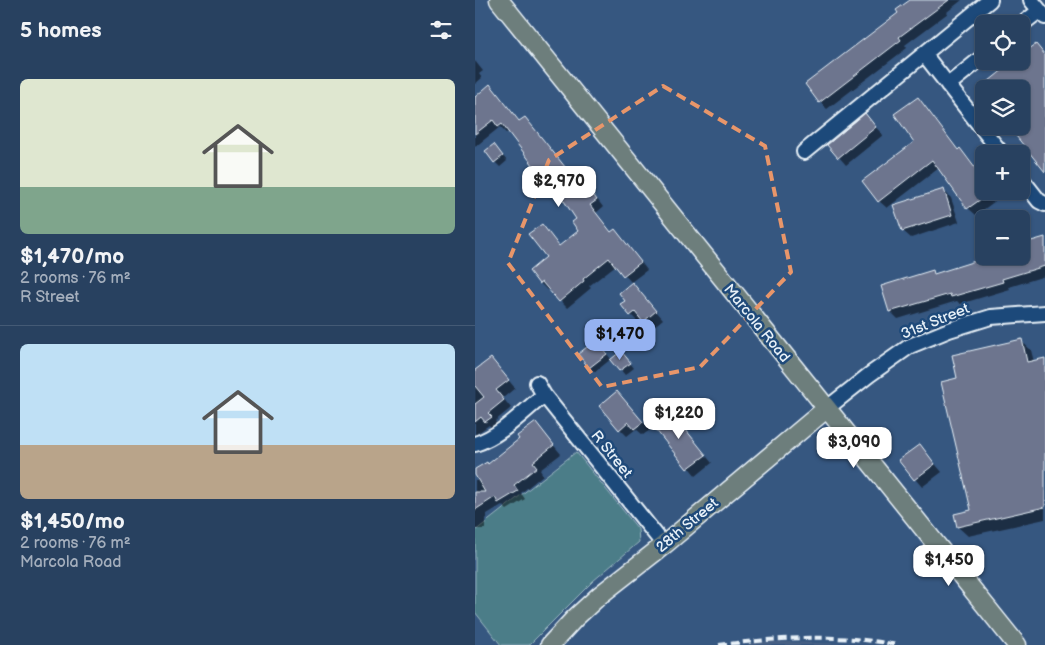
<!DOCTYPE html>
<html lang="en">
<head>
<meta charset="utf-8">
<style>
  body { margin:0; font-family:"Balsamiq Sans",sans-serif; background:#344c69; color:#f1f3f6; height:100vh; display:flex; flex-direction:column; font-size:19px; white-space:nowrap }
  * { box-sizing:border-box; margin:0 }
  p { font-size:16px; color:#a5afbd }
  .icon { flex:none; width:28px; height:28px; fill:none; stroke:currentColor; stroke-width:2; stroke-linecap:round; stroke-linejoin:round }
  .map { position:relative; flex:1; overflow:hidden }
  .sheet { display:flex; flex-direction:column; background:#284160; width:475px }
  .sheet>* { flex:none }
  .fabs { position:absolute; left:500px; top:15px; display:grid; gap:10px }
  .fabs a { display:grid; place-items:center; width:55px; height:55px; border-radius:8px; background:#284160; box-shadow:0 1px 4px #0004,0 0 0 1px #445a75; font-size:25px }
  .price { position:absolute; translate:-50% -42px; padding:0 11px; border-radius:10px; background:#fff; color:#222; font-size:16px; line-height:32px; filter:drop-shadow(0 1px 2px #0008) }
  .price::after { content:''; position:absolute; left:50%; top:30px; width:15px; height:11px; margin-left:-8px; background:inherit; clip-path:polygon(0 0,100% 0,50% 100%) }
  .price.active { background:#95b2f1; color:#111 }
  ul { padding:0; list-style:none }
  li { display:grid; align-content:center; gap:10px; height:265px; padding:0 20px }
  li+li { border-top:1px solid #445a75 }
  li span { display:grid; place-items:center; height:155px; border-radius:8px; color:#555 }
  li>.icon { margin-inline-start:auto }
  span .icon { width:90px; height:90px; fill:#fffc; stroke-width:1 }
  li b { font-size:21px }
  h2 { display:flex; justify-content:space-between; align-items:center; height:60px; padding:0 20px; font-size:21px }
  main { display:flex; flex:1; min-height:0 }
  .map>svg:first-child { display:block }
  .built { fill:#466084 }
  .green { fill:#4c7d88; stroke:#9ab7c0 }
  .shadow { fill:#0007 }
  .building { fill:#6d758e; stroke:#e8f1f8 }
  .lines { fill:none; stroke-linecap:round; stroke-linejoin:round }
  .minor-casing { stroke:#e8f1f8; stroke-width:18 }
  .major-casing { stroke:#e8f1f8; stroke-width:21 }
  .minor { stroke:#1f4a7a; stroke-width:14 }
  .major { stroke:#6d7e7c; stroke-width:18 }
  .rail { stroke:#e8f1f8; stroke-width:4; stroke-dasharray:8 4; stroke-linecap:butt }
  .marked { fill:none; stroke:#e8966a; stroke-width:4; stroke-dasharray:10 6; stroke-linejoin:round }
  .labels { text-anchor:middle; stroke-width:5; stroke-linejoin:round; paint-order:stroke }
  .street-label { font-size:15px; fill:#e8f1f8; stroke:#1f4a7a }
</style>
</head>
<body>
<main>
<section class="sheet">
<h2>5 homes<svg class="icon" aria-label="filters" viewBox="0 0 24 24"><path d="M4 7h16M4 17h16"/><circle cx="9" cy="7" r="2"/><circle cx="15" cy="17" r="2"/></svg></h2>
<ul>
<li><span style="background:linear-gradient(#dfe7d0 70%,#7fa58c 0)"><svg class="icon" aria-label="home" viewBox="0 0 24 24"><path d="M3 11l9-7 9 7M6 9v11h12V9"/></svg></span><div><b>$1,470/mo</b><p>2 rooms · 76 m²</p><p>R Street</p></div></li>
<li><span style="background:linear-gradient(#bfe0f5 65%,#b9a48a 0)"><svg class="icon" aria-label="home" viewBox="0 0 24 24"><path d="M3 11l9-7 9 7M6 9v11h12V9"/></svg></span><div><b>$1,450/mo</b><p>2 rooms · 76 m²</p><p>Marcola Road</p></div></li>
</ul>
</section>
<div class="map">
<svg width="570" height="645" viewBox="0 0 570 645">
  <rect width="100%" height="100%" fill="#365780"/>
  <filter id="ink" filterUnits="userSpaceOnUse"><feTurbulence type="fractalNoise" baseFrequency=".02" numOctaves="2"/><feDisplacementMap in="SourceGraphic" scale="10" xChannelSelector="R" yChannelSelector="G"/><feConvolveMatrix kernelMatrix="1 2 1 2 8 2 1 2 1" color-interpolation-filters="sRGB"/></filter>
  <g filter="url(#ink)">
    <path class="built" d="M286,641l113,4h1h-129z"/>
    <path class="green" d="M101,452l62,77 1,13 -46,39 -64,64h-28l-26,-33v-81z"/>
    <path class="shadow" d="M437,0h50l-15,12 1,1 -43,32 2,3 -80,61 -7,-7z
      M0,61l8,10 -4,3 3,4 -7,6z
      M15,86l30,36 5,-4 7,8 55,68 2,-2 8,7 6,8 -7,6 16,20 3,-3 7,8 25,32 -16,12 -15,-17 -27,21 2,2 -24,20 -18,-19 -2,1 -7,-7 -9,-12 17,-14 1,-24 11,14 20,-16 -2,-12 -13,-20 -2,2 -7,-7 -47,-62 -3,1 -6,-6 -25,20v-49z
      M443,98l7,8 34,45 1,-1 8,8 16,21v12h9l5,8 -22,16 -8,-7 -29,-40 -52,40 -8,-7 37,-59z
      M397,123l11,12 -37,30 -7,-8z
      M23,150l9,11 -7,6 -5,-5z
      M468,190l8,8 8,24 -48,16 -8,-7z
      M570,239v37l-36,11 1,2 -50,15 -3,-3 -59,18 -8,-8 43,-40 3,4 85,-19z
      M164,291l24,28 -12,10 -9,-10 -3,4 -8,-8z
      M546,341l10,9 3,12 11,-3v160l-77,17 -10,-9 -2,-13 16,-3 -13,-132z
      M126,346l10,13 -16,13 -5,-5z
      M151,358l8,10 -9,7 -13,-15z
      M16,359l24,29 -12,10 8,10 -16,13 3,4 -5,4 -4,-4 -14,10v-63z
      M142,392l33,38 -7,5 -7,-6 -9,7 -7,-7z
      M195,412l42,51 -16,13 -42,-51z
      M61,424l25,30 -21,16 3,5 -22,18 4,6 -18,11 -5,-5 -15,9v4l-2,1v10h-10v-49h5l-5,-9 13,-6 33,-26z
      M444,445l23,27 -20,15 -22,-26z"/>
    <path class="building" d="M435,0h39l-50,37 2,3 -82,63 -14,-19 93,-71 -2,-3z
      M561,44l9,11v117l-37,-46h13v-37h-42l35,-28h7v-6z
      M15,84l29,37 6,-4 61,76 4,-3 7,10 -7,5 21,27 4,-3 26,33 -18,14 -14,-18 -26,21 1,2 -25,21 -17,-20 -3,2 -10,-13 17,-14 -18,-23 14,-10 17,22 19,-15 -6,-9 4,-3 -18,-27 -3,2 -53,-70 -4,3 -5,-7 -18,14v-37z
      M443,97l40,53 2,-2 24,32v17l-17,12 -35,-49 -54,42 -16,-21 52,-39 -20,-28z
      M390,113l11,14 -38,31 -11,-13z
      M19,144l9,12 -9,7 -9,-12z
      M469,189l8,26 -50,16 -9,-26z
      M570,237v29l-43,13 1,3 -52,15 -1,-3 -61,18 -8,-26 52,-16 1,4 57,-18h30v-12z
      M157,282l24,29 -13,11 -8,-10 -5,4 -10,-12 5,-3 -6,-8z
      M547,339l5,23 18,-4v149l-88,20 -3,-13 17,-4 -30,-128 16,-4 -5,-23z
      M121,340l11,14 -18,14 -11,-14z
      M146,351l10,12 -12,8 -9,-11z
      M16,358l18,22 -13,10 8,10 -16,13 4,4 -7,5 -4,-5 -6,5v-18l9,-7 -9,-11v-16z
      M142,391l26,31 -9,7 -6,-7 -9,8 -20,-24z
      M195,410l36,45 -19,14 -35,-44z
      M61,422l18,23 -21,17 4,5 -23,18 4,6 -20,12 -3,-6 -20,13v-18h10l-10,-17v-6l12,-7 1,2 31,-25 -2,-3z
      M445,444l15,20 -21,16 -16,-20z"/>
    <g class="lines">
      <g class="minor-casing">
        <path id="minor" d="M556,0l14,17
          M546,25l18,-14
          M449,54l78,100
          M473,85l36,-29
          M329,152l186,-152
          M546,178l18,23 6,3
          M62,383l7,12 120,150
          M351,409l43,-34 41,-29 39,-16 42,-13 54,-4
          M0,444c26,-8 48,-32 69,-49"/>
      </g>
      <g class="major-casing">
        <path id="major" d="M24,0l518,645
          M75,645l25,-27 25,-23 64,-50 162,-136"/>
      </g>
      <use href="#minor" class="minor"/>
      <use href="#major" class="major"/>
      <path class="rail" d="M244,645c59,-7 119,-12 178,0"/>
    </g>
  </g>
  <path class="marked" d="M188,86l102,60 26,126 -91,95 -98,20 -94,-124 41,-103z"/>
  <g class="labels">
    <g class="street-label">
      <text transform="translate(460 321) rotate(-22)" y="5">31st Street</text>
      <text transform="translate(282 323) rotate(51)" y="5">Marcola Road</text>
      <text transform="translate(137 454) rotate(51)" y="5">R Street</text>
      <text transform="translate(212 525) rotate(-40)" y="5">28th Street</text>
    </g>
  </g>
</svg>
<div class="fabs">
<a><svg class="icon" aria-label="locate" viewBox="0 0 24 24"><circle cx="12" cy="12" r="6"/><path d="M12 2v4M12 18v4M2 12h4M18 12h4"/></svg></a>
<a><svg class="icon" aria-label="layers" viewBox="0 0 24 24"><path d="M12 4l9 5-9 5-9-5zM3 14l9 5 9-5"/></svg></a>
<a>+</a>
<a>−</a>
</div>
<b class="price" style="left:84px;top:208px">$2,970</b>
<b class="price active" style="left:145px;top:361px">$1,470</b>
<b class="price" style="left:204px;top:440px">$1,220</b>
<b class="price" style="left:379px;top:469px">$3,090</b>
<b class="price" style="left:474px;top:587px">$1,450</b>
</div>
</main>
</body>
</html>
